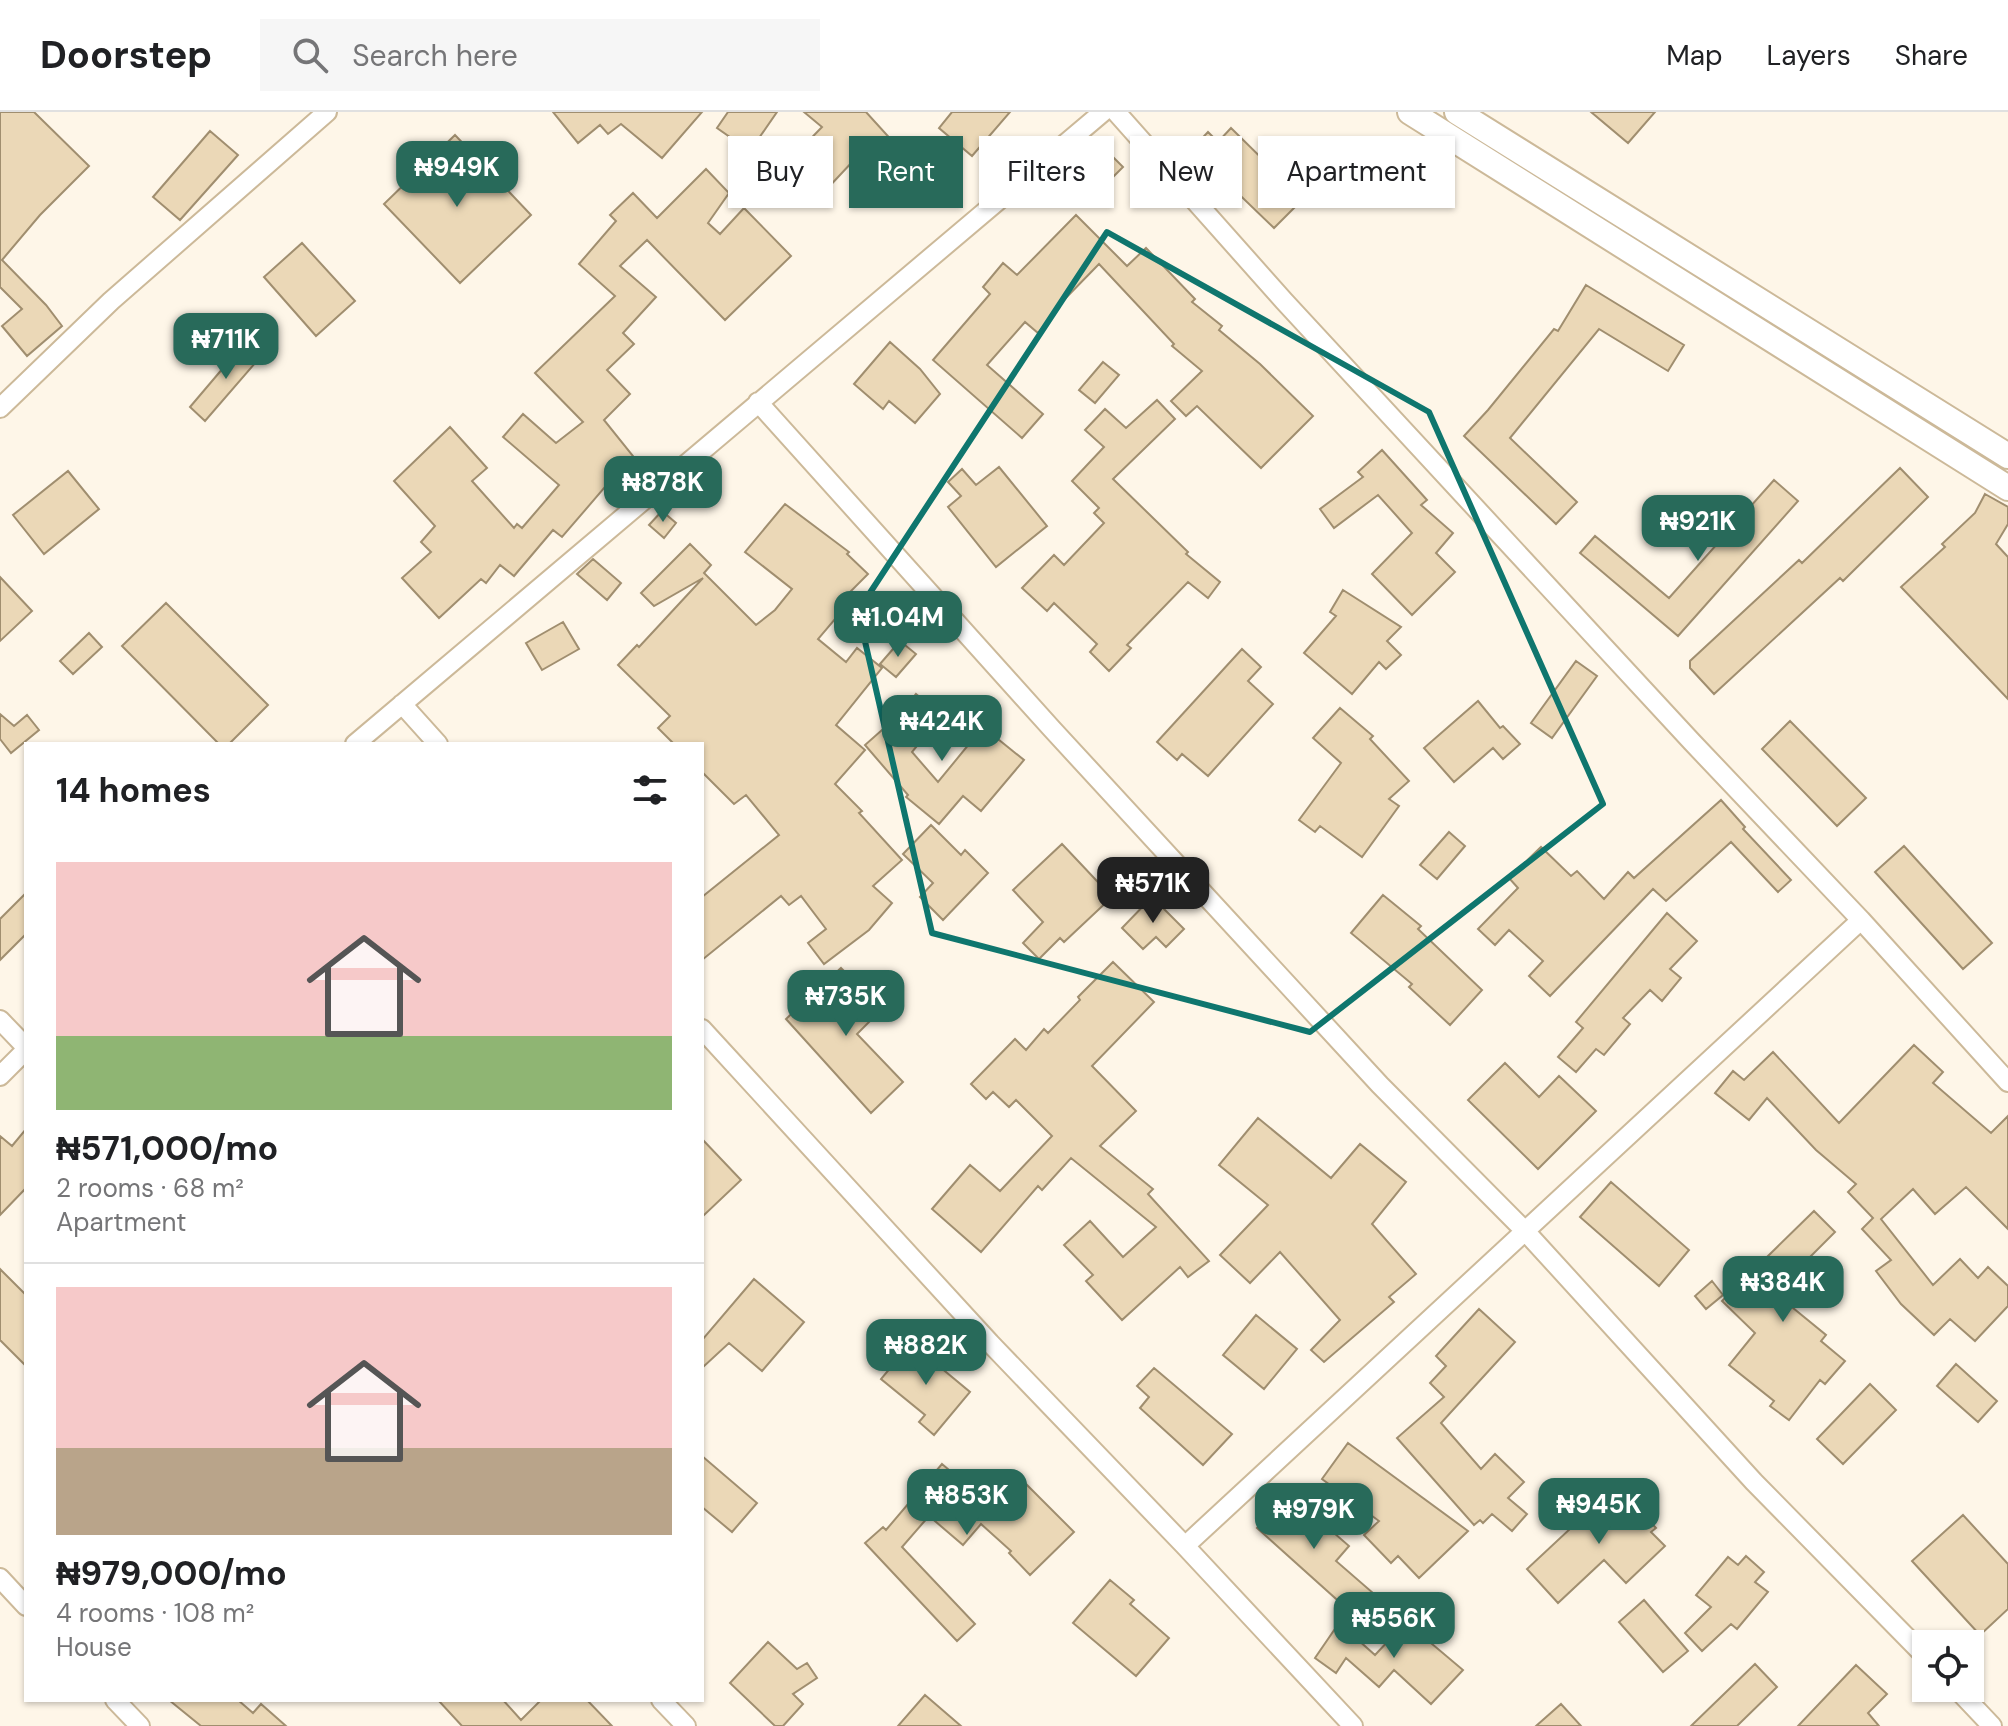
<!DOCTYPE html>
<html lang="en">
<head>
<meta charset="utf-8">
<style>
  body { margin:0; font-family:"DM Sans",sans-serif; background:#f6f6f6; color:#202124; height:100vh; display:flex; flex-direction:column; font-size:30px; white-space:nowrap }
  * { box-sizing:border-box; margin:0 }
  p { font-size:26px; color:#757577 }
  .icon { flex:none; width:44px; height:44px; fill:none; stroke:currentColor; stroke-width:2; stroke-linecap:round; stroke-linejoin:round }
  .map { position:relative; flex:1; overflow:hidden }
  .drawer { position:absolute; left:24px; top:630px; width:680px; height:960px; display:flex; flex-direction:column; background:#fff; border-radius:0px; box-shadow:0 2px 6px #0004 }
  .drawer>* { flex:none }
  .top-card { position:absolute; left:728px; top:24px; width:760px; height:72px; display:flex; gap:16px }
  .fabs { position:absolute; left:1912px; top:1518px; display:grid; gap:16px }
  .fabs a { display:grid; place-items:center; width:72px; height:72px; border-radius:0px; background:#fff; box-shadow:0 2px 6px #0004; font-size:40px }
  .price { position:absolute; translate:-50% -68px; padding:0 18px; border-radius:16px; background:#286a5a; color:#fff; font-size:26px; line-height:52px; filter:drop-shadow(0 2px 4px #0008) }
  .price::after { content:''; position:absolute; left:50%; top:48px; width:24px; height:18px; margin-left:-12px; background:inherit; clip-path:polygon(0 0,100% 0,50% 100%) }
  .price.current { background:#222; color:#fff }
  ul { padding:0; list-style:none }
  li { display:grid; align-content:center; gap:16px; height:424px; padding:0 32px }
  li+li { border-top:2px solid #e0e0e0 }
  li span { display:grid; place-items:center; height:248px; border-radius:0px; color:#555 }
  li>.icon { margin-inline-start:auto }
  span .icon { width:144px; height:144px; fill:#fffc; stroke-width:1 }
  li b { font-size:34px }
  h2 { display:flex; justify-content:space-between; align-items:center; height:96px; padding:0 32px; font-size:34px }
  .pill { padding:0 28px; border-radius:0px; background:#fff; box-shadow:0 2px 6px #0004; font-size:28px; line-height:72px }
  .pill.current { background:#286a5a; color:#fff }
  header { display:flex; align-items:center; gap:48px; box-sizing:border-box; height:112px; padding:0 40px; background:#fff; border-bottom:2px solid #e0e0e0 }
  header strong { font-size:38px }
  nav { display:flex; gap:44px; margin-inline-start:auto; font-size:28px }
  .search { width:560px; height:72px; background:#f6f6f6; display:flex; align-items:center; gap:20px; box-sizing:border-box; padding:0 28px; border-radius:0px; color:#757577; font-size:30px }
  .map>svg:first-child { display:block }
  .building { fill:#ebd8b7; stroke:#a08e6f; stroke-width:2 }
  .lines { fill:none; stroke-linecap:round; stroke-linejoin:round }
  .minor-casing { stroke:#ccb999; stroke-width:22 }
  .tertiary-casing { stroke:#ccb999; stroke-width:28 }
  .minor { stroke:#fff; stroke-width:18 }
  .tertiary { stroke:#fff; stroke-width:24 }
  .marked { fill:none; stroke:#0f766e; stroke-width:6; stroke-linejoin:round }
</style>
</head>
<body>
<header>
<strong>Doorstep</strong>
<div class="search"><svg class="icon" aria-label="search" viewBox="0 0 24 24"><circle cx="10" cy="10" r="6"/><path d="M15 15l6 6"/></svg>Search here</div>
<nav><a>Map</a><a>Layers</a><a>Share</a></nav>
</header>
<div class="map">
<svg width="2008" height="1614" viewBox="0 0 2008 1614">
  <rect width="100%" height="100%" fill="#fef6e8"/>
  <path class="building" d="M0,0h34l55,54 -49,49 -38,45 44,45 16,21 -35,30 -25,-30 20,-17 -22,-22z
    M553,0h149l-40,46 -41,-34 -13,10 -8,-9 -22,18z
    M728,0h49l-27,39 -33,-23z
    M804,0h62l59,65 -31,27 -40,-44 -29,31 -34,-32 31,-32z
    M952,0h58l-38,44 -33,-28z
    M1591,0h64l-27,31z
    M1231,16l72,71 -29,29 -82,-79 16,-17 10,10z
    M210,19l28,24 -58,65 -27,-23z
    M455,23l76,80 -71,68 -76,-79z
    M1100,32l23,23 -15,15 -23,-23z
    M706,57l23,24 -21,30 12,11 24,-26 47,48 -66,64 -78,-80 -27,26 36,31 -33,36 11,11 -27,26 23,24 -26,26 29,36 -26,21 4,3 -49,57 -9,-7 -39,46 -14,-11 -14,18 -5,-4 -42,39 -37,-40 29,-26 -10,-10 14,-16 -41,-45 56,-54 37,41 -15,13 42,47 3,-4 5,4 37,-43 -56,-48 20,-23 33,29 27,-21 -48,-49 80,-77 -36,-32 37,-43 -6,-6 23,-22 24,25z
    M1076,103l51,51 19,-18 49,51 -3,3 30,24 -3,4 41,34 53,52 -52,52 -64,-62 -11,10 -15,-15 31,-30 -30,-25 2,-2 -75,-80 -42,43 2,1 -21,25 -13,-11 -38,43 56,49 -21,24 -89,-78 57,-66 -7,-7 20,-24 14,12z
    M302,131l53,58 -39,35 -52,-59z
    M1586,173l98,60 -16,26 -69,-42 -89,109 67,64 -21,22 -92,-88 24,-26 66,-81 4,2z
    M246,229l16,14 -57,66 -15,-14z
    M890,230l30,27 20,25 -25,29 -26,-22 -6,8 -29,-25z
    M1103,250l16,13 -24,28 -16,-13z
    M1157,288l18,19 -62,60 75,73 -2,2 34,28 -12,16 -20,-16 -61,63 4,3 -22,23 -19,-19 7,-8 -43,-41 -7,8 -25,-23 32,-33 10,10 40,-42 -10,-10 5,-5 -27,-27 32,-34 -19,-17 20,-21 21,19z
    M1382,338l45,50 -6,5 32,28 -17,20 19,19 -43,43 -40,-41 40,-41 -34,-38 -44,33 -14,-19 43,-32 -5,-5z
    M999,355l48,59 -51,41 -48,-60 13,-11 -13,-14 14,-13 14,16z
    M1900,356l28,29 -85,84 -3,-3 -126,116 -24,-26v-7l109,-101 3,3z
    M68,359l31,38 -55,45 -31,-39z
    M1774,368l24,21 -120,135 -98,-83 15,-17 74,62z
    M1985,382l23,13v17l-12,20 12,13v142l-107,-112 44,-40 -3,-3 33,-31z
    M785,392l64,48 -2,2 21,20 -27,27 6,4 -29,34 28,23 11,-14 25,20 -46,57 29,25 -30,34 27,27 -3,2 43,47 -29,26 19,17 -23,27 -45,34 -16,-21 18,-14 -25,-33 -12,9 -8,-9 -79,64v-63l77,-62 -33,-40 -12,9 -32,-32v-28h-28l-16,-16 12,-12 -52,-51 19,-20 2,2 64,-69 -49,28 -13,-13 49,-49 21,21 -7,8 52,52 19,-15 17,-21 -47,-37z
    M662,399l14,12 -12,15 -15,-13z
    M593,447l28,24 -14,17 -30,-26z
    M0,465l32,34 -32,30z
    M1343,478l58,37 -14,14 14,14 -15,14 -7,-7 -27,32 -48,-41 32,-37 -6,-4z
    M166,491l102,102 -39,39h-10l-97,-98z
    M563,510l16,27 -37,21 -16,-27z
    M89,521l13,14 -29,27 -13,-13z
    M900,529l16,13 -20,23 -16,-13z
    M1242,537l19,18 -13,14 25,23 -65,72 -26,-22 -5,6 -20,-18z
    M1576,549l21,15 -45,62 -21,-15z
    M916,582l26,21 -30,37 26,30 45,-55 41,33 -43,51 -18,-15 -24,28 -33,-27 2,-2 -43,-50 35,-31z
    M1478,589l22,27 3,-2 17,18 -17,15 -10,-11 -39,34 -30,-34z
    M1340,596l33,28 -3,3 39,42 -20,18 10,7 -37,51 -42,-31 -5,6 -16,-12 42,-57 -28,-25z
    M0,602l14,12 13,-11 12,15 -28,23 -11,-14z
    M1790,609l76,77 -29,28 -75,-77z
    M1721,688l24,27 -2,2 48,51 -13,12 -47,-50 -65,59 -13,-12 -103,107 -21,-20 14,-15 -34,-31 -14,15 -17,-16 40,-41 -9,-10 32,-31 30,29 6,-5 27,28 24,-27 6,6z
    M931,713l30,30 4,-5 23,23 -45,47 -23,-23 13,-14 -30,-29z
    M1449,720l16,14 -28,33 -17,-14z
    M1062,732l50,53 -48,45 -4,-4 -21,21 -16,-16 20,-21 -30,-32z
    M1904,734l88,97 -29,26 -88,-97z
    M26,781v41l-26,26v-41z
    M1383,783l38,31 -3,3 64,61 -32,35 -41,-38 3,-3 -61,-51z
    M1152,785l32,32 -18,18 -10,-10 -13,12 -21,-21z
    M1667,801l30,28 -27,28 11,9 -19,23 -12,-11 -27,28 7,6 -26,31 -8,-6 -20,23 -18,-15 25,-29 -7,-6z
    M1113,850l41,40 -62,64 44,45 -36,35 53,43 -5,5 61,67 -21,16 -8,-10 -58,53 -36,-39 7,-6 -29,-30 26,-24 33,36 33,-30 -85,-69 -29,32 -4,-4 -57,66 -49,-43 38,-44 30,26 52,-55 -36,-36 -7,7 -16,-15 -7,7 -15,-15 44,-45 11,11 18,-21 4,4 32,-33 -2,-3z
    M841,856l41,41 -25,25 46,48 -32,31 -85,-94z
    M1914,933l29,27 -10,11 58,50 17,-17v113l-42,-42 -31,27 -22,-25 -32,30 52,66 27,-26 18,19 10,-11 20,19v20l-33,35 -25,-22 -16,16 -33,-31 -25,-33 15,-11 -29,-31 11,-11 -25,-26 8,-8 -40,-34 -49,-52 -18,22 -34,-27 18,-22 11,9 29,-28 66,71z
    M1505,951l34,34 20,-21 37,35 -58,58 -70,-69z
    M1258,1006l73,60 29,-34 46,38 -34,42 44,50 -27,23 5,5 -70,60 -13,-12 29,-30 -60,-68 -30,31 -30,-28 48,-50 -49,-40z
    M26,1017v59l-26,27v-79l12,10z
    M702,1027l39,41 -39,37z
    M1611,1070l78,68 -30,36 -79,-69z
    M1814,1099l21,21 -42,42 7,8 -18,17 44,36 -5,6 24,20 -20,23 -5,-4 -31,40 -19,-14 4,-5 -45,-36 26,-32 -33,-32z
    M0,1157l26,26v71l-26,-26z
    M754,1167l50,43 -42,49 -33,-28 -27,25v-28z
    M1712,1169l11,14 -17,14 -11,-13z
    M1479,1197l36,33 -74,81 40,46 14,-15 29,28 -16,16 19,16 -15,17 -20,-17 -9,9 -3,-3 -6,5 -77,-87 47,-41 -14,-14 16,-17 -10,-10z
    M1256,1203l41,34 -33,40 -41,-34z
    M911,1231l59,49 -36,43 -15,-13 6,-7 -44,-36z
    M1956,1252l41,37 -19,21 -41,-36z
    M1154,1256l78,66 -29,31 -63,-57 9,-11 -12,-11z
    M1870,1272l26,26 -53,54 -26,-25z
    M1348,1331l120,88 -49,47 -21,-22 -7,7 -27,-28 15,-14 -57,-42z
    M702,1344l55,47 -25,29 -30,-25z
    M942,1352l54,46 28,-28 50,50 -44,43 -21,-22 2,-2 -30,-27 -18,21 -34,-29 -27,31 73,77 -18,17 -92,-98 18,-16 3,3z
    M1616,1374l40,42 -5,4 14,14 -39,37 -22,-23 -46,43 -31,-34z
    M1288,1381l61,53 -13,15 37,32 -19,22 -97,-87z
    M1963,1403l45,49v45l-28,26 -68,-74z
    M1746,1444l18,16 -9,10 13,10 -31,37 -6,-5 -29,27 -17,-18 26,-26 -15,-12 32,-38 10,8z
    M1110,1468l24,20 -4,4 39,34 -33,38 -63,-53z
    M1644,1488l44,51 -25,21 -44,-50z
    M1406,1510l57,48 -32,34 -37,-34 -15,17 -33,-29 -10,15 -21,-15 24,-35 36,32z
    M768,1530l29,27 10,-6 10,15 -24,16 10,10 -20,22h-8l-45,-43z
    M1755,1552l22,23 -40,39h-46z
    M1856,1553l31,29 -19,19 11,13h-81z
    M925,1583l36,31h-63z
    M169,1588h69l15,13 8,-9 25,22h-85z
    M438,1588h65l18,20 20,-20h46l25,26h-150z
    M1561,1592l20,22h-45z"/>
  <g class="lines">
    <g class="minor-casing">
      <path id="minor" d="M1116,0l168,189 408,441 169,178 147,162
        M758,290l294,327 328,356 146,147 228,250 172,175
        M0,296l111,-107 216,-189
        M402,592l36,40
        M355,632l748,-632
        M0,908l26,27
        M702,917l288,314 195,203 168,180
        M0,964l26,-26
        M1185,1434l676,-626
        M0,1466l26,28
        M1956,1576l36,38
        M115,1588l25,26
        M661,1588l25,26"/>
    </g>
    <g class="tertiary-casing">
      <path id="tertiary" d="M1410,0l598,376
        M1457,0l551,344"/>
    </g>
    <use href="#minor" class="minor"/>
    <use href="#tertiary" class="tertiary"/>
  </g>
  <path class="marked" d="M1107,120l322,180 174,392 -293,228 -378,-99 -74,-322z"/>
</svg>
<div class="fabs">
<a><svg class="icon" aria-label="locate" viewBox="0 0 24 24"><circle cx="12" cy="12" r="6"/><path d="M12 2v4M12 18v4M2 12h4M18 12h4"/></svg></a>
</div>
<b class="price" style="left:457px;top:97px">₦949K</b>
<b class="price" style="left:226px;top:269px">₦711K</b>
<b class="price" style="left:663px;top:412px">₦878K</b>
<b class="price" style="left:1698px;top:451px">₦921K</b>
<b class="price" style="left:898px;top:547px">₦1.04M</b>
<b class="price" style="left:942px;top:651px">₦424K</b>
<b class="price current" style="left:1153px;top:813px">₦571K</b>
<b class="price" style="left:846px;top:926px">₦735K</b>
<b class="price" style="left:1783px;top:1212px">₦384K</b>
<b class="price" style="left:926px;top:1275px">₦882K</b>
<b class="price" style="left:967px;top:1425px">₦853K</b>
<b class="price" style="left:1599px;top:1434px">₦945K</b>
<b class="price" style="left:1314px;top:1439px">₦979K</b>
<b class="price" style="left:1394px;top:1548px">₦556K</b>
<div class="top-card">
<a class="pill">Buy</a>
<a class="pill current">Rent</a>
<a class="pill">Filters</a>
<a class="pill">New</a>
<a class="pill">Apartment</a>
</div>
<section class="drawer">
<h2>14 homes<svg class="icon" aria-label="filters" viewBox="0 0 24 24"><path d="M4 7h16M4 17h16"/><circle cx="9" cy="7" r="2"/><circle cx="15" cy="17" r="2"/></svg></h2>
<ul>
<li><span style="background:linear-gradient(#f6c9c9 70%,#8fb573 0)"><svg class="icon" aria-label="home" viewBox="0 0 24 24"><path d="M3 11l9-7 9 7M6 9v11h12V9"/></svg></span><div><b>₦571,000/mo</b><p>2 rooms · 68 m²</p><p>Apartment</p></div></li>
<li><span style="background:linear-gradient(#f6c9c9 65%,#b9a48a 0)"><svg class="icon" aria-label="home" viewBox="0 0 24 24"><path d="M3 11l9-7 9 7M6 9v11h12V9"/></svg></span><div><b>₦979,000/mo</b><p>4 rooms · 108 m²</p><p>House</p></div></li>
</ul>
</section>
</div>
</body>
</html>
